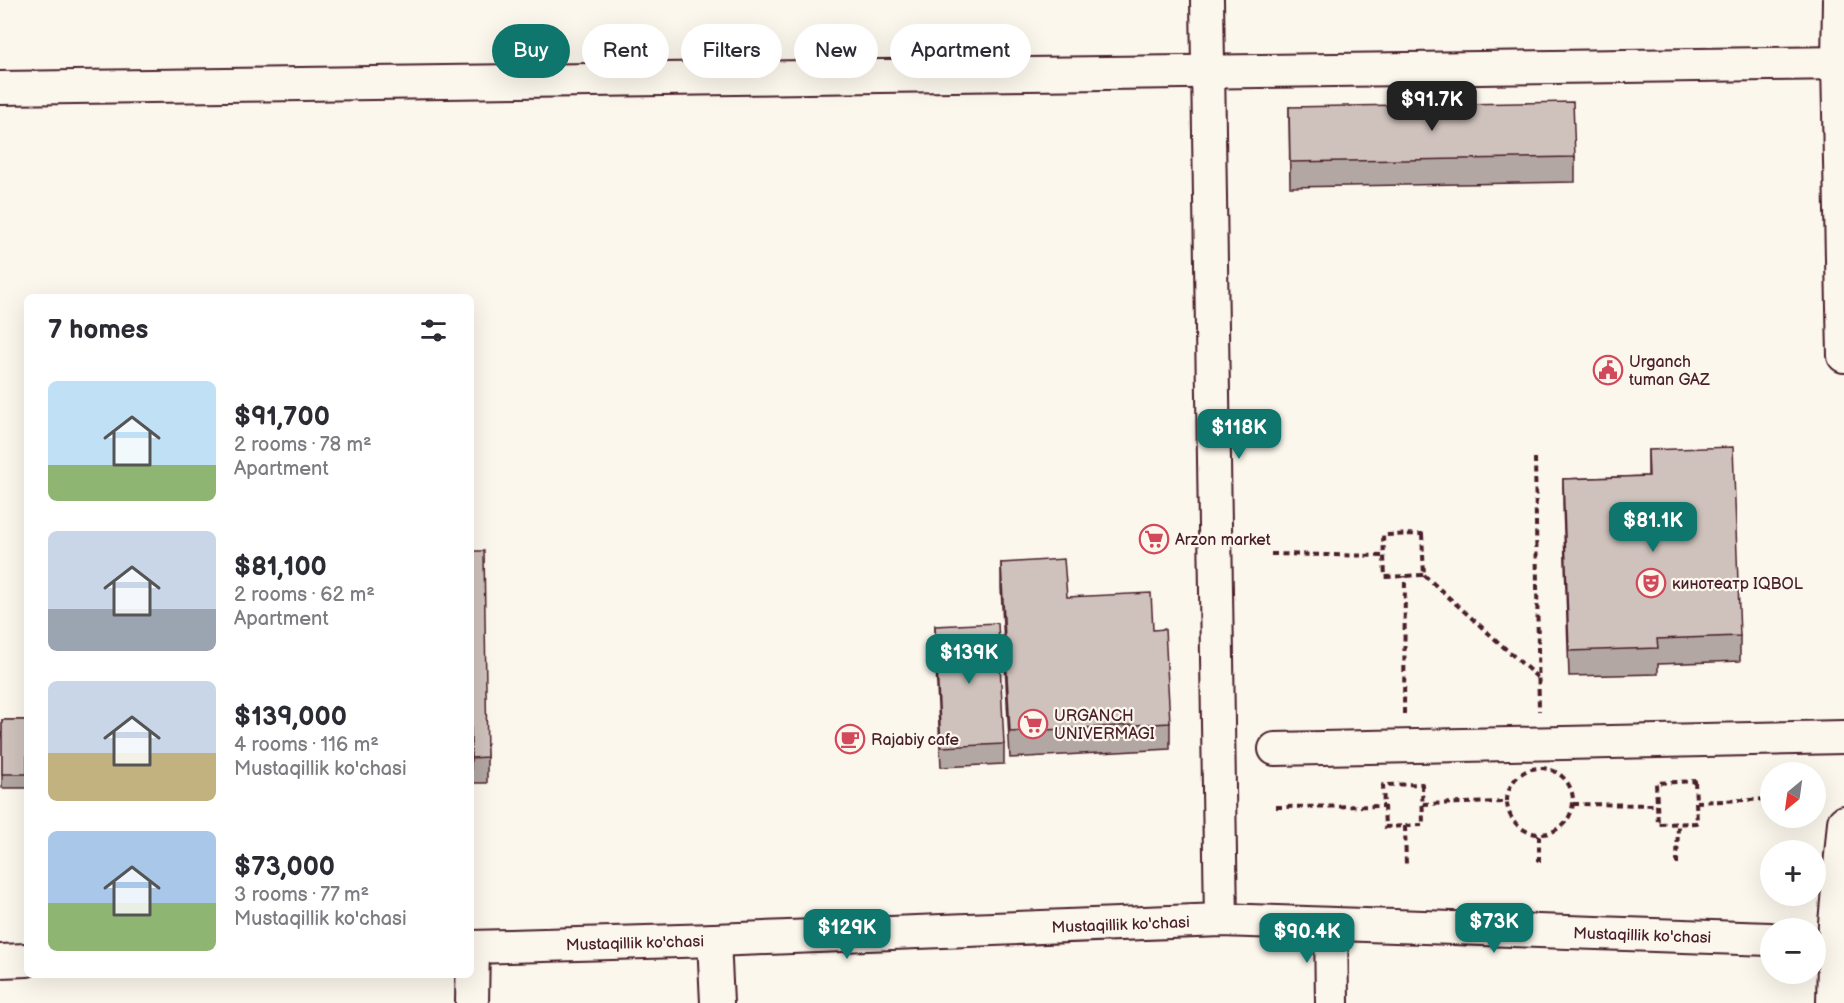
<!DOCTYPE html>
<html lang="en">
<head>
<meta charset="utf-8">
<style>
  body { margin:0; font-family:"Balsamiq Sans",sans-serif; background:#f2f2f3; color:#2b2b33; height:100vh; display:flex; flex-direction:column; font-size:22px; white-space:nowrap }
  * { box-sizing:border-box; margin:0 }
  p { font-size:20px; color:#7c7c81 }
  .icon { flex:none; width:33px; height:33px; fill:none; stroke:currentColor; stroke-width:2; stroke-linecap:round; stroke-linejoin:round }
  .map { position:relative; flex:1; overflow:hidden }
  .drawer { position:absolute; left:24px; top:294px; width:450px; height:684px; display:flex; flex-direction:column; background:#fff; border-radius:9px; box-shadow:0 6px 24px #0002 }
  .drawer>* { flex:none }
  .banner { position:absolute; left:492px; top:24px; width:570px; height:54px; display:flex; gap:12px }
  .needle { width:39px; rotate:209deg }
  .tools { position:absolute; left:1760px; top:762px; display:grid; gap:12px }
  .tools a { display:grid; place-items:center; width:66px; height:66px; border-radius:50%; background:#fff; box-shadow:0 6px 24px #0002; font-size:30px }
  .price { position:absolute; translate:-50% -51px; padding:0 14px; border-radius:12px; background:#0f766e; color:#fff; font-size:20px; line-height:39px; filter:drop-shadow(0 2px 3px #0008) }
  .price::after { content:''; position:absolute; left:50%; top:36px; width:18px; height:14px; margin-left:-9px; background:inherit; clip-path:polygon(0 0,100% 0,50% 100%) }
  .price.selected { background:#222; color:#fff }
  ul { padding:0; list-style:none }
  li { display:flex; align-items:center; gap:18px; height:150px; padding:0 24px }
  li span { display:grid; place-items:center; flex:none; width:168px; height:120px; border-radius:9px; color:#555 }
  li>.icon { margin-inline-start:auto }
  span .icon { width:72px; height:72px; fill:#fffc; stroke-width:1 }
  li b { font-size:26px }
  h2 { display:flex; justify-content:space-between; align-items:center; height:72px; padding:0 24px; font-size:26px }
  .chip { padding:0 21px; border-radius:27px; background:#fff; box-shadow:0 6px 24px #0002; font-size:21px; line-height:54px }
  .chip.selected { background:#0f766e; color:#fff }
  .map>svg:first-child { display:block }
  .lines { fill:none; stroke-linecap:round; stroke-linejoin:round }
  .minor-casing { stroke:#4a1f2b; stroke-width:36 }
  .path { stroke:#4a1f2b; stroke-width:4; stroke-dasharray:6 4.5; stroke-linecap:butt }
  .minor { stroke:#fbf7ec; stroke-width:32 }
  .wall { fill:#b2a7a2; stroke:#4a1f2b; stroke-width:1.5 }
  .building { fill:#cfc2bc; stroke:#4a1f2b; stroke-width:1.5 }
  .labels { text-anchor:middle; stroke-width:4.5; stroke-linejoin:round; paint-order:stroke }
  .poi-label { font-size:16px; fill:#4a1f2b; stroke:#fbf7ec; text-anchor:start }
  .street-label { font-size:16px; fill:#4a1f2b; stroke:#fbf7ec }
</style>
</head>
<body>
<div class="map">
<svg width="1844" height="1003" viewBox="0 0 1844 1003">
  <rect width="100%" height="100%" fill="#fbf7ec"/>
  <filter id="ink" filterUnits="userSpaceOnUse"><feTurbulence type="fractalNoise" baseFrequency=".0167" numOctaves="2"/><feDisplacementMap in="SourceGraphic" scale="12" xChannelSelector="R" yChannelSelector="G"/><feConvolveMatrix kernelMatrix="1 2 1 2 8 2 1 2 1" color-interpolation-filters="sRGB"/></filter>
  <g filter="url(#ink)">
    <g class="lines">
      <g class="minor-casing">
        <g id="minor">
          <path d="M1207,0l14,920"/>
          <path d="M1839,0l-1,63 6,293"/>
          <path d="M0,88l1844,-25"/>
          <path d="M1275,749l569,-12"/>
          <path d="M1331,924l1,79"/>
          <path d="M714,940l3,63"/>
          <path id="s1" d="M471,947l243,-7 507,-20 549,19"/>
          <path d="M0,961l27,-1"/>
          <path d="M472,1003l1,-56"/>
          <path d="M1833,1003l2,-80 9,-101"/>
        </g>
      </g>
      <path class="path" d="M1535,458l4,253
        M1422,534l2,41 -39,2 -2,-42z
        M1271,554l113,2
        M1424,575l114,103
        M1404,714l1,-138
        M1507 801a33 33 0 1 1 66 0a33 33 0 1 1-66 0Z
        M1695,781l2,42 -39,1 -2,-41z
        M1422,784l1,41 -38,2 -2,-42z
        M1696,802l74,-3
        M1423,804l84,-2
        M1573,804l84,1
        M1276,807l108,-1
        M1405,826l1,39
        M1539,835v30
        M1677,864l1,-40"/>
      <use href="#minor" class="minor"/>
    </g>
    <path class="wall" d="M1289,107l286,50v25l-285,5z
      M1648,450l92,186v25l-82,3v10l-89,2 -6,-172v-25l85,-3z
      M471,551l16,206v26h-16z
      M1001,563l66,34 86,33 17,93v26l-160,9 -9,-170z
      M935,626l69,118v20l-63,3 -6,-121z
      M2,720h25v68h-25z"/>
    <path class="building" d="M1573,102l2,55 -285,5 -1,-55z
      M1733,447l7,189 -83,3 1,9 -89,3 -6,-172 86,-3 -1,-26z
      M471,551h13l3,206 -16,1z
      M1064,559l3,38 84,-4 2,37 12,-1 5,94 -160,9 -9,-169z
      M998,623l6,121 -63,3 -6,-121z
      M2,720h25v54h-25z"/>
  </g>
  <defs>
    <g id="civic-ring" transform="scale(1.5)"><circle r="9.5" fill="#fbf7ec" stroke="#d1495b" stroke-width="1.5"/><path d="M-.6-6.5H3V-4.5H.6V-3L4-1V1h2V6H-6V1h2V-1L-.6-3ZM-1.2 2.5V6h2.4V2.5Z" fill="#d1495b"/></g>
    <g id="supermarket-ring" transform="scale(1.5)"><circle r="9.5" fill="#fbf7ec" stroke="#d1495b" stroke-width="1.5"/><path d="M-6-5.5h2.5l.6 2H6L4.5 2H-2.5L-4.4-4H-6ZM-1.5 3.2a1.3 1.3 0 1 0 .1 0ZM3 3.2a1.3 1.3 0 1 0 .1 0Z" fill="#d1495b"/></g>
    <g id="theatre-ring" transform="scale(1.5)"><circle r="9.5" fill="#fbf7ec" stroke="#d1495b" stroke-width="1.5"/><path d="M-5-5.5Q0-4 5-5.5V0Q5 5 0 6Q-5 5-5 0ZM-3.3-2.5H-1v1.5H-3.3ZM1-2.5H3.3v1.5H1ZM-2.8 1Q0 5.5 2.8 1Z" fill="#d1495b"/></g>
    <g id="cafe-ring" transform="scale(1.5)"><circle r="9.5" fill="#fbf7ec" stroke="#d1495b" stroke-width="1.5"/><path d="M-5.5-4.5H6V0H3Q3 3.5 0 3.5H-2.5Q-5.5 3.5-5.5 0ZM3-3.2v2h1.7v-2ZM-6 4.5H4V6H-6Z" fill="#d1495b"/></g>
  </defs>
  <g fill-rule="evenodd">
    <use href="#civic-ring" x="1608" y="370"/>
    <use href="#supermarket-ring" x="1154" y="539"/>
    <use href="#theatre-ring" x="1651" y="583"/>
    <use href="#supermarket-ring" x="1033" y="724"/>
    <use href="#cafe-ring" x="850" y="739"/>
  </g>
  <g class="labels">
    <g class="poi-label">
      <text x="1629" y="367">Urganch<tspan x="1629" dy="18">tuman GAZ</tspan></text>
      <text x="1175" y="545">Arzon market</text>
      <text x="1672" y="589">кинотеатр IQBOL</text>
      <text x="1054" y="721">URGANCH<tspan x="1054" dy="18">UNIVERMAGI</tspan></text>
      <text x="871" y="745">Rajabiy cafe</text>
    </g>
    <g class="street-label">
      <text dy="6" stroke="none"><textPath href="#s1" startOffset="650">Mustaqillik ko'chasi</textPath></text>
      <text dy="6" stroke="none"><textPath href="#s1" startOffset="1172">Mustaqillik ko'chasi</textPath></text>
      <text dy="6" stroke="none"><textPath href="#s1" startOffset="164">Mustaqillik ko'chasi</textPath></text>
    </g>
  </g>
</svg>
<div class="tools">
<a><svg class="needle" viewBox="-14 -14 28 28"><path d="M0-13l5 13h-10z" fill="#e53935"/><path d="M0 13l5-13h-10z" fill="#7c7c81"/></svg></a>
<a>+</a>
<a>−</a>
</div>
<b class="price selected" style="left:1432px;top:132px">$91.7K</b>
<b class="price" style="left:1239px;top:460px">$118K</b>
<b class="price" style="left:1653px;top:553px">$81.1K</b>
<b class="price" style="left:969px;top:685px">$139K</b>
<b class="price" style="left:1494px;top:954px">$73K</b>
<b class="price" style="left:847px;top:960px">$129K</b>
<b class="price" style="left:1307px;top:964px">$90.4K</b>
<div class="banner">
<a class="chip selected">Buy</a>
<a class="chip">Rent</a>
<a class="chip">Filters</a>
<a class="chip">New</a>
<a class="chip">Apartment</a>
</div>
<section class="drawer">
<h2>7 homes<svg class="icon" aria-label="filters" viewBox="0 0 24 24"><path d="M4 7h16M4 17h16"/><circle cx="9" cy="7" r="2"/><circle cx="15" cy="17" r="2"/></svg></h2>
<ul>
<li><span style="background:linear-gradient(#bfe0f5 70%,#8fb573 0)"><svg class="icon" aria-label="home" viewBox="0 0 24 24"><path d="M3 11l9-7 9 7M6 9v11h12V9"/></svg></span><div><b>$91,700</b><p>2 rooms · 78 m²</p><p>Apartment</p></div></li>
<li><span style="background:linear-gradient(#c9d6e8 65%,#9aa5b1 0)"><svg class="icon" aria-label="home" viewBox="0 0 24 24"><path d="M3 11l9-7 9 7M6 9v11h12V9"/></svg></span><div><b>$81,100</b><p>2 rooms · 62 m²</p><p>Apartment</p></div></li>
<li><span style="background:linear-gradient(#c9d6e8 60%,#c2b280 0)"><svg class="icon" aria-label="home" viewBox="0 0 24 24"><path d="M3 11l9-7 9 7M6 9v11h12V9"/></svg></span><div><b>$139,000</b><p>4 rooms · 116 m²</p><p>Mustaqillik ko'chasi</p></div></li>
<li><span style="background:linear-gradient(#a9c7e8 60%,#8fb573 0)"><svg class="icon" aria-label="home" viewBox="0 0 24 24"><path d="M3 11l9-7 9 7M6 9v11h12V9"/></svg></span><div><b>$73,000</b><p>3 rooms · 77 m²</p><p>Mustaqillik ko'chasi</p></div></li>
</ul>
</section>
</div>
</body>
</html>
